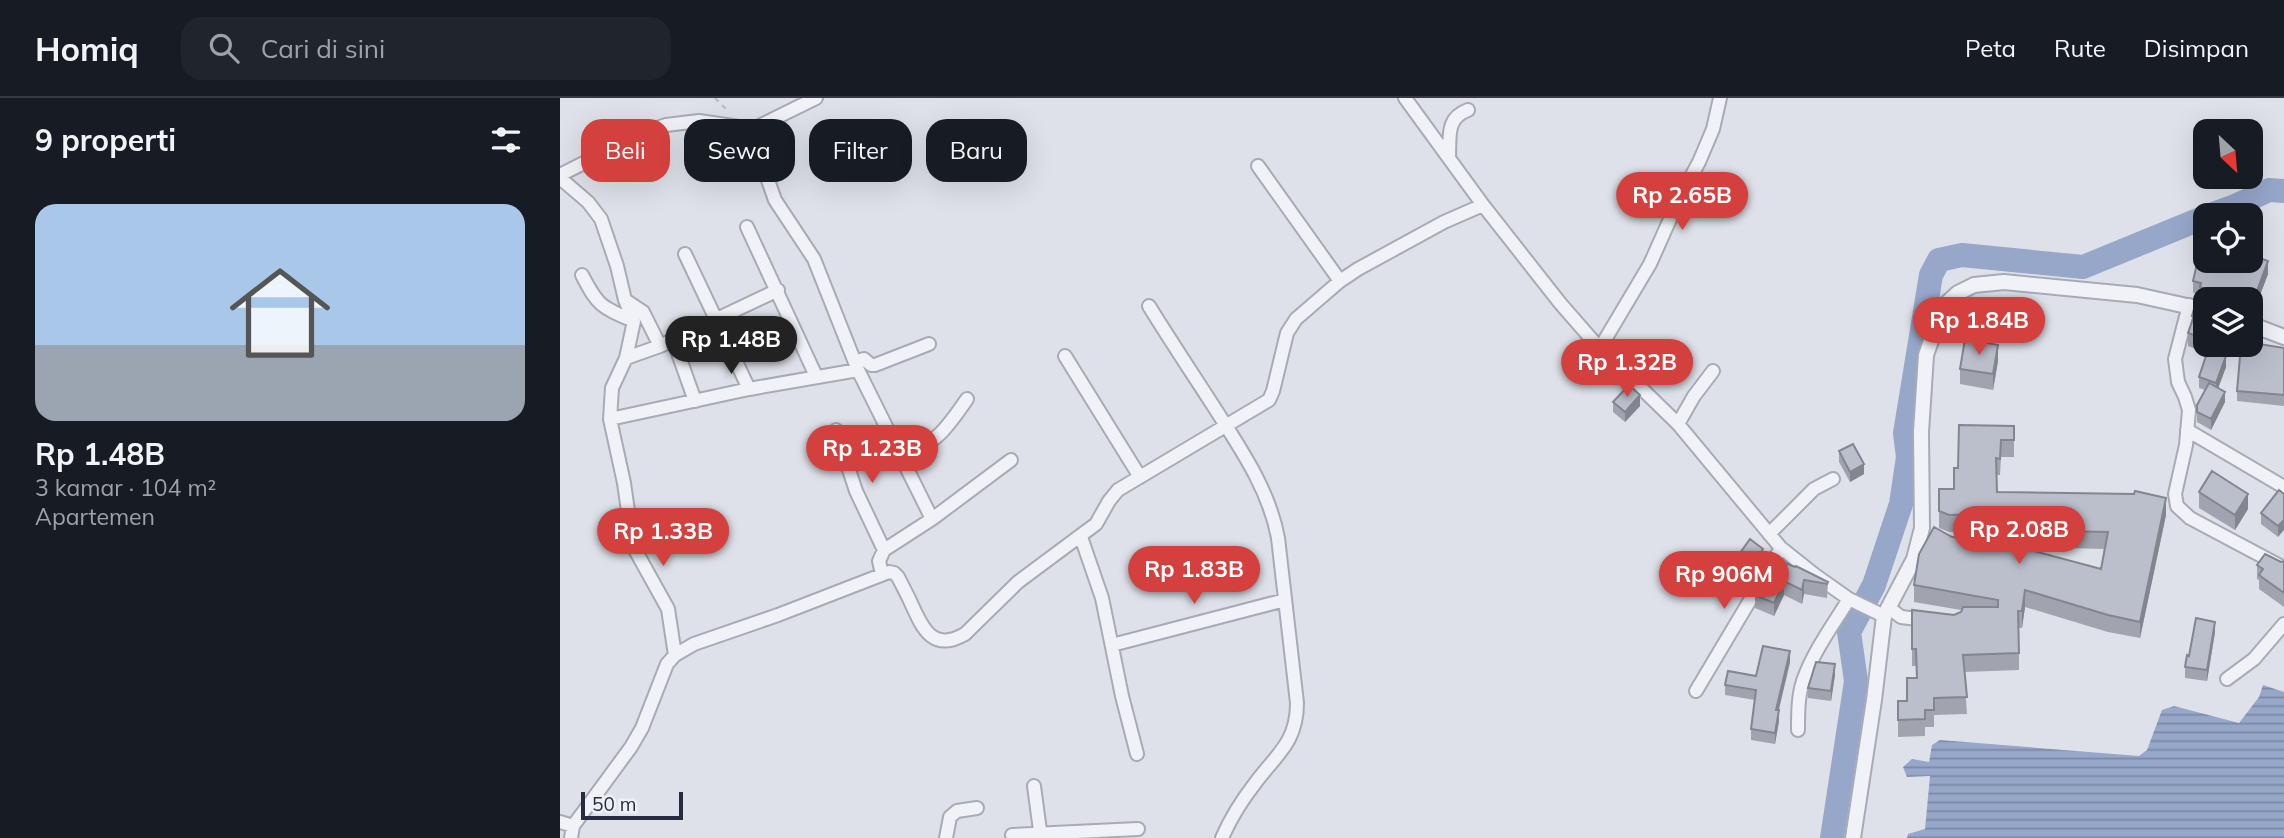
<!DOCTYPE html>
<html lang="id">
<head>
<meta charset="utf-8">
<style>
  body { margin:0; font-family:Mulish,sans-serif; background:#20242c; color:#f1f3f6; height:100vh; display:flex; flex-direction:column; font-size:26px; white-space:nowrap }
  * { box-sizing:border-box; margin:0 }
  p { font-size:23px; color:#9ea1a6 }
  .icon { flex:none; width:38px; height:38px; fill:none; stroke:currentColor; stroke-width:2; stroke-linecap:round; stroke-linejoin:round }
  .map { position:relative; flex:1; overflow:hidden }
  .panel { display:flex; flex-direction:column; background:#171b24; width:560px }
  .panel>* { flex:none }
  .banner { position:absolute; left:21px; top:21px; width:665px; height:63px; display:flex; gap:14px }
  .needle { width:46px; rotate:154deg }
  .fabs { position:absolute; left:1633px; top:21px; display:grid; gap:14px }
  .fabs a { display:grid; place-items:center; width:70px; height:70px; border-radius:14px; background:#171b24; box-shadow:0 7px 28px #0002; font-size:35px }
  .scale { position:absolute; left:21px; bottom:18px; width:102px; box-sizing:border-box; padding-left:7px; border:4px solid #272c40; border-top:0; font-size:19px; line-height:24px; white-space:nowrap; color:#272c40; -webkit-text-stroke:5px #eef0f6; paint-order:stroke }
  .price { position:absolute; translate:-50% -60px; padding:0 16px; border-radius:24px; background:#d4403d; color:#fff; font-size:23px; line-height:46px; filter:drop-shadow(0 2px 4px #0008) }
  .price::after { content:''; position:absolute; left:50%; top:42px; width:21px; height:16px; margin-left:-10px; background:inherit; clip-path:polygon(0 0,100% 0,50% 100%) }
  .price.selected { background:#222; color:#fff }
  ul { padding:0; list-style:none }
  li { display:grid; align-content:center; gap:14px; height:371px; padding:0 35px }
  li span { display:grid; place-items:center; height:217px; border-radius:21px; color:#555 }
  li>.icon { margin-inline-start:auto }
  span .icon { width:126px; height:126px; fill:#fffc; stroke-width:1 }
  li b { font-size:30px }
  h2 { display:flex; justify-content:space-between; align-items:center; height:84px; padding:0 35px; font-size:30px }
  .tag { padding:0 24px; border-radius:21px; background:#171b24; box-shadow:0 7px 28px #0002; font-size:24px; line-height:63px }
  .tag.selected { background:#d4403d; color:#fff }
  header { display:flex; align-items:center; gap:42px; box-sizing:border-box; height:98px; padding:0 35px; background:#171b24; border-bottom:2px solid #363941 }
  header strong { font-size:33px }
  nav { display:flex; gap:38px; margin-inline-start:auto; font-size:24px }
  .search { width:490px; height:63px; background:#20242c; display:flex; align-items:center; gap:18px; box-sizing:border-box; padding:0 24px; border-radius:21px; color:#9ea1a6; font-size:26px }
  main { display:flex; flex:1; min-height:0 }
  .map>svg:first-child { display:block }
  .water { fill:url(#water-rules) }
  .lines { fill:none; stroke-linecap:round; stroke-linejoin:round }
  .river { stroke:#97a7ca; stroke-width:24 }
  .minor-casing { stroke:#a7abb6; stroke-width:16 }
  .tertiary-casing { stroke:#a7abb6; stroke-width:18 }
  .path { stroke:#bcbfc7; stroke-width:2.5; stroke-dasharray:5 5; stroke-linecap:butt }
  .minor { stroke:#f1f2f7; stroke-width:12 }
  .tertiary { stroke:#f1f2f7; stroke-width:14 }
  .wall { fill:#a1a4af; fill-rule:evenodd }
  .shaded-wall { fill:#83868f }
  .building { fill:#bbbfcc; stroke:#83868f; stroke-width:2 }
</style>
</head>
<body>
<header>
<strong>Homiq</strong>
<div class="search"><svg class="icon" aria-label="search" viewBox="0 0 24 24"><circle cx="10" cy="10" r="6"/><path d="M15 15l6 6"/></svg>Cari di sini</div>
<nav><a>Peta</a><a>Rute</a><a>Disimpan</a></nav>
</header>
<main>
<section class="panel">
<h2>9 properti<svg class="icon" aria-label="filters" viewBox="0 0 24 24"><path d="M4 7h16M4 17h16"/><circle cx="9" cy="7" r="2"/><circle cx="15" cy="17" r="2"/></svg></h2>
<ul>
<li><span style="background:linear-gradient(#a9c7e8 65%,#9aa5b1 0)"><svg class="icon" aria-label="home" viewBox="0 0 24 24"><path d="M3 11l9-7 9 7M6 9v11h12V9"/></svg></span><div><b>Rp 1.48B</b><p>3 kamar · 104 m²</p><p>Apartemen</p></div></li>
</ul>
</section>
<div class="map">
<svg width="1724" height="740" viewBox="0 0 1724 740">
  <defs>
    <pattern id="water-rules" width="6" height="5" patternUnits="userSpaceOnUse" patternTransform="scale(1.75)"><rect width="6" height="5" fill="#97a7ca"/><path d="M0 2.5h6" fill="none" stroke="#7b88a5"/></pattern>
  </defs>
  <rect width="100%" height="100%" fill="#dee1e9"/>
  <path class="water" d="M1703,587l21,7v146h-377l1,-4 17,-5 5,-53 -23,1 -4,-10 9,-8 17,3 3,-17 8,-5 199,16 8,-6 15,-40 12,-4 65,17 20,-26z"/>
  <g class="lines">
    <path class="river" d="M1650,117l25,-9 34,-16 15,1
      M1272,740l24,-157 -7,-49 25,-47 27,-81 7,-47 -3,-24 26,-158 8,-15 23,-5 121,12 122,-50"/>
    <g class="minor-casing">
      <path id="minor" d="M845,0l78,107
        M198,29l5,39 12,34 39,59 44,111 74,149
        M889,58c1,-20 -3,-38 19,-46
        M698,68l82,115
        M0,77l85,-43 21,-7 33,-4 54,8 63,-31
        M0,80l28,24 13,17 16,47 8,34 9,21 -8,37 -14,30 -2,31 14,64 9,63 35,63 7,46
        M187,129l69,149
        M125,156l64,135
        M22,177c16,31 19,32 52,46
        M65,202l18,12 17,34
        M1629,207l-14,54 3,23 7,15 4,13 -3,35 -11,49 2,12 13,12 94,50
        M589,208c21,34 43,67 65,101 26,41 55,82 64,131l19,165c0,39 -20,51 -41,79 -14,18 -25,35 -34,56
        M113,241l22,62
        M1040,250l50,-84 29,-65 20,-37 14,-33 7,-31
        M505,258l75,121
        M66,260l34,-12 118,-56
        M295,264l9,-3 7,6h4l54,-21
        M50,321l139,-30 109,-19
        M1118,326l16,-28 19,-25
        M276,332l20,61 28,59
        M1627,332l97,57
        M343,361c35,-19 42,-28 64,-60
        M1209,436l45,-45 19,-10
        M521,439l21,61 20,98 15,58
        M322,476l-3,-13 5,-11 48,-31 79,-59
        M1328,509l13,10 25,3
        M552,547l173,-45
        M1667,581l27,-20 30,-35
        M1136,593l85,-143
        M1238,632c0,-16 0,-34 5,-49 10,-29 30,-56 46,-82
        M474,688l7,52
        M0,724l13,4
        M452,737l126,-6
        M11,740l2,-12 58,-79 11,-19 25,-64 8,-9 19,-11 84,-29 111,-43 5,1 4,4c4,8 9,17 13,26 11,24 21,50 54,31l53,-52 78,-58 13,-23 9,-11 151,-90 4,-9 14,-58 9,-14 44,-38 18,-12 86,-47 39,-17 77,98 34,39 84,82 103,124 34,27 34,24 35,17
        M386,740l4,-21 7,-6 20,-3"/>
    </g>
    <g class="tertiary-casing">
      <path id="tertiary" d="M1690,226l34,13
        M1293,740l21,-138 10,-84 30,-57 8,-31 -1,-96 5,-77 12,-34 8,-17 12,-11 16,-8 30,-3 133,13 68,15"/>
    </g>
    <path class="path" d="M155,0l13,13"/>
    <use href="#minor" class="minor"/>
    <use href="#tertiary" class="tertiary"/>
  </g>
  <path class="wall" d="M1696,159l12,17 -14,37 -4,-1v-11h-45v2l-5,-2v-4l-7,-2v-12l27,-16z
    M1645,208v39h1l-2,7 -16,-6v-13l4,-11v-6z
    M1702,244l-1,3 23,3v58l-47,-5v-10z
    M1438,263l-5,29 -33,-6v-15z
    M1666,269l-8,21 7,14 -14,28 -14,-8v-10l8,-22 -6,-2v-11z
    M1053,304l27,4 -15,16 -12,-10z
    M1454,328v31h-13l-1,18h-3v17l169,23 -26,123 -32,-6 -83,-25 -3,21h-3v42l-55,2 3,42 -33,1v12h-9v9l-27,1v-36h9l9,-23v-12h-4v-56l42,5 7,-3v-2l-47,-8v-17l38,-48 18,2 4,-4v-4l-25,1 -10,-4v-39h15l4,-21zM1460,449l48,1 36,1 -3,20z
    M1279,353l25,23 -14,8 -11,-20z
    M1639,394l49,17 -13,21 -36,-22z
    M1724,396l-6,43 -17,-13v-11z
    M1203,461l-17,30 -16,-12v-10z
    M1216,461l52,23 -1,16 -23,-4 -2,10 -18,-9 -10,21 -19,-8v-13z
    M1724,463v46l-25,-18v-9l-2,-1v-14z
    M1655,534l-8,49 -22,-3v-11l4,-11z
    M1230,564l-11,48v11l-4,23 -24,-4v-11l4,-29 -30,-5v-10l31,-9z
    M1275,577l-4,26 -23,-3v-10z"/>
  <path class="shaded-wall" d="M1708,163v13l-14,37v-12z
    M1645,238v9h1l-2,7v-13z
    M1438,247v16l-5,29v-16z
    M1666,258v11l-10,27v-11z
    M1665,294v10l-14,28v-11z
    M1080,297v11l-15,16v-10z
    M1304,366v10l-14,8v-10z
    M1688,396v15l-13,21v-15z
    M1606,400v17l-26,123v-16z
    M1724,422v10l-6,7v-11z
    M1203,451v10l-17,30v-10z
    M1244,482v14l-2,10v-14z
    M1224,483v14l-10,21v-13z
    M1465,492v17l-3,21v-17z
    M1655,524v10l-8,49v-11z
    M1230,553v11l-14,58v-10z
    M1275,566v11l-4,26v-10z
    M1219,612v11l-4,23v-11z"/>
  <path class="building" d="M1690,153l6,1 -2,4 14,5 -14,38 -28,-11 -1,3 -2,-1 -3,9h-6l-3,-9 -11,-3 1,-4 -8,-2 5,-22 22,6 1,-4h29z
    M1635,207l10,1v30l-1,3 -16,-6 6,-17h-2z
    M1690,231l12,2 -3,13 25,4v47l-47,-4 4,-46h9z
    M1405,241l33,6 -5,29 -33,-5z
    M1648,252l18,6 -10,27 -17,-6z
    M1649,285l16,9 -14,27 -14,-7v-7z
    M1069,287l11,10 -15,17 -12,-10z
    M1399,327l55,1v14h-13l-1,19 -4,-1 1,34 137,2 1,-3 31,7 -26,124 -32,-7 -83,-25 -3,21h-4l1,42 -56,2 4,42 -33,1v12h-9v9l-27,1v-19h9v-23h10l-1,-29h-4v-39l42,5 7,-3 2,-5h35v-7l-84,-15 5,-31 15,-27 18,10 18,2 1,-5 130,35 7,-37 -106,-2 -28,-7 3,-9 -28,1 -10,-4v-22h15v-21h4z
    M1293,346l11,20 -14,8 -11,-21z
    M1652,373l36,23 -13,21 -36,-23z
    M1719,392l5,4v26l-6,6 -17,-13z
    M1190,441l13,10 -17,30 -16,-12z
    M1705,456l16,8 3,-1v32l-25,-18 4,-6 -6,-4z
    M1216,461l19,8 1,-1 32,16 -1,2 -23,-4 -2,10 -18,-9 -10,22 -19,-8z
    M1636,520l19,4 -8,48 -22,-3 2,-12 2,1z
    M1203,548l27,5 -14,59h3l-4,23 -24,-4 5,-39 -31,-5 3,-14 28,5z
    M1256,564l19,2 -4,27 -23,-3z"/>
</svg>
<div class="fabs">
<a><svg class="needle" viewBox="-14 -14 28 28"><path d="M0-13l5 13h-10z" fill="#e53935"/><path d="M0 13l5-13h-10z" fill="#9ea1a6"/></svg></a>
<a><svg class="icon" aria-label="locate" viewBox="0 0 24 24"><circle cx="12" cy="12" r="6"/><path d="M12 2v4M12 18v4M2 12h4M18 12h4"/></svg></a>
<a><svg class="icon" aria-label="layers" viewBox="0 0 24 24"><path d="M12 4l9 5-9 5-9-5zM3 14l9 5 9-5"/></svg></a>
</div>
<div class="scale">50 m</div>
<b class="price" style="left:1122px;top:134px">Rp 2.65B</b>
<b class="price" style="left:1419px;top:259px">Rp 1.84B</b>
<b class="price selected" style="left:171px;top:278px">Rp 1.48B</b>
<b class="price" style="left:1067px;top:301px">Rp 1.32B</b>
<b class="price" style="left:312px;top:387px">Rp 1.23B</b>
<b class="price" style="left:1459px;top:468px">Rp 2.08B</b>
<b class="price" style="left:103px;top:470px">Rp 1.33B</b>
<b class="price" style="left:634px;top:508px">Rp 1.83B</b>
<b class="price" style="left:1164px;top:513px">Rp 906M</b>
<div class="banner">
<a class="tag selected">Beli</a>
<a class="tag">Sewa</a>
<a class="tag">Filter</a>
<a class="tag">Baru</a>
</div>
</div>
</main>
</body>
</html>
